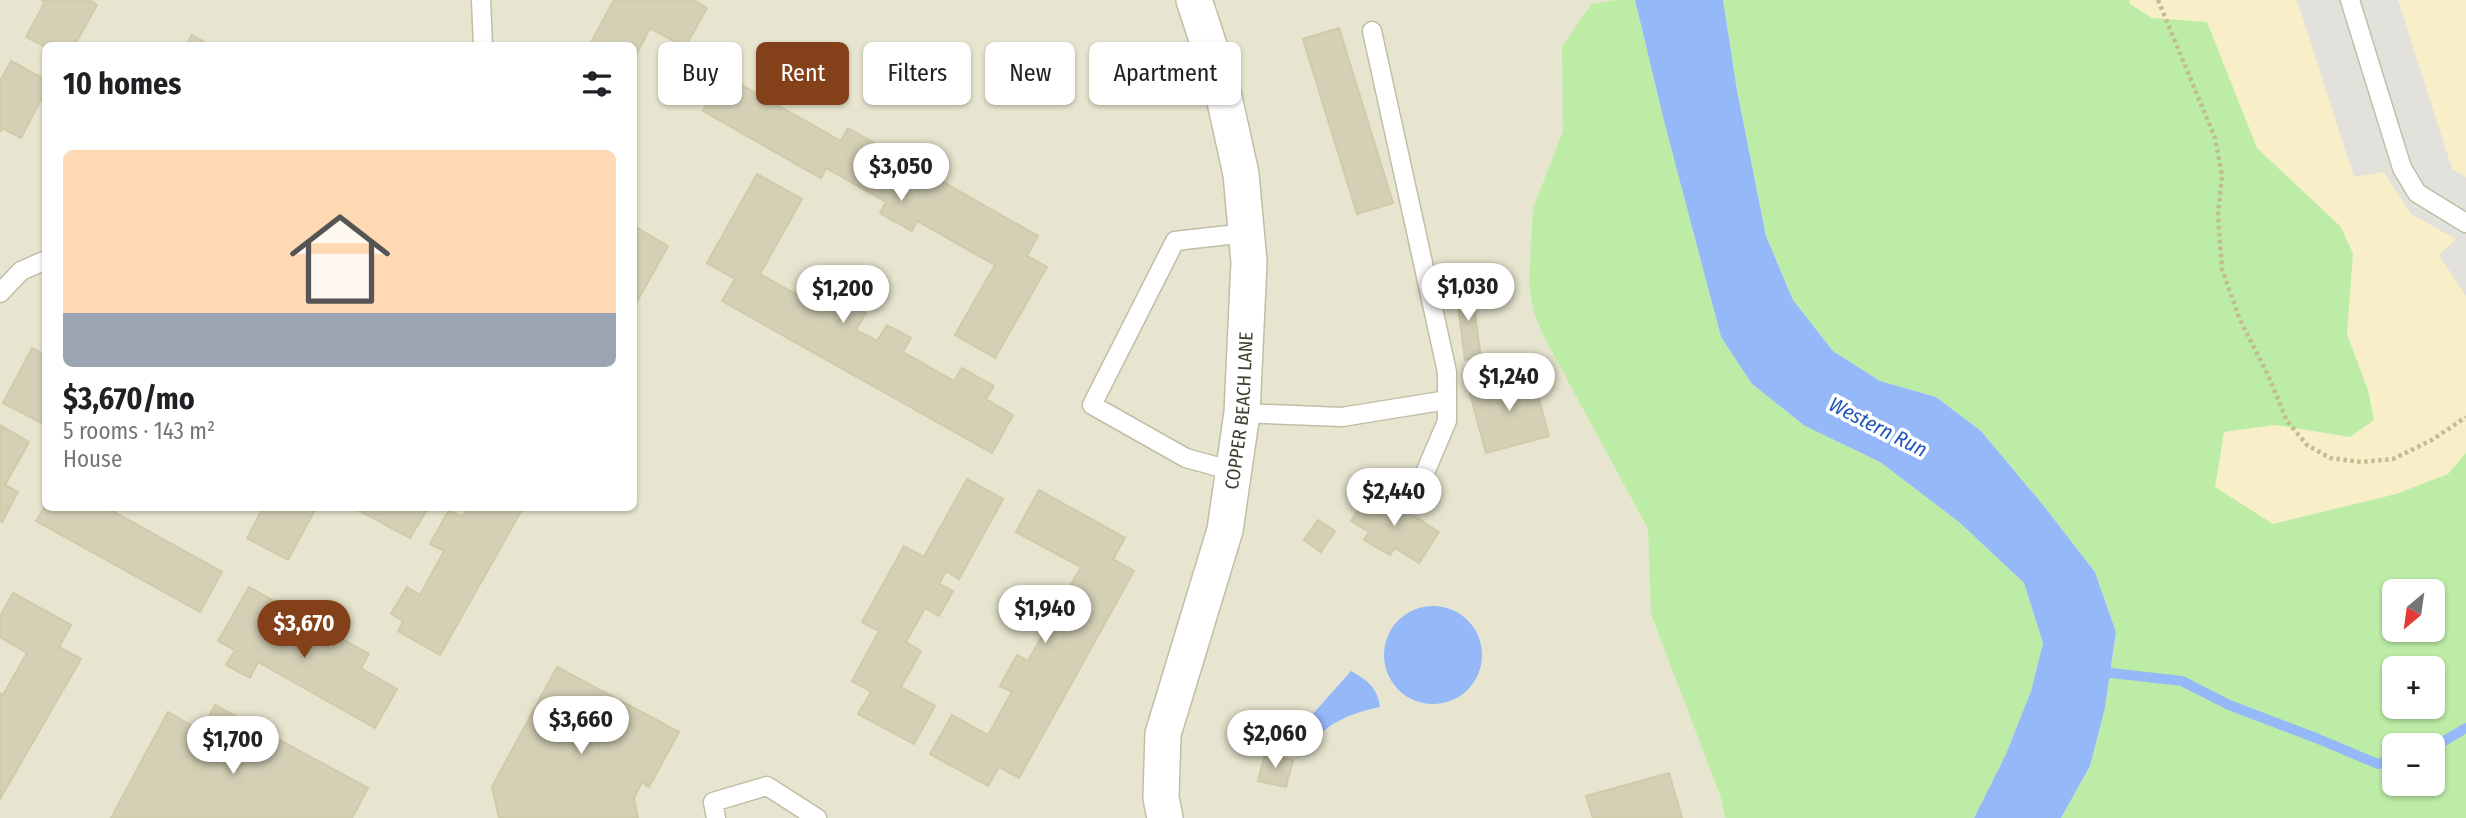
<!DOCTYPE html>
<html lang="en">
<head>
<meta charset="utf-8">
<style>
  body { margin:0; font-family:"Fira Sans Condensed",sans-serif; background:#f6f6f6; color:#202124; height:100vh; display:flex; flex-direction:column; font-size:26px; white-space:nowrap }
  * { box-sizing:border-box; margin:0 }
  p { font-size:23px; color:#757577 }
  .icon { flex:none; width:38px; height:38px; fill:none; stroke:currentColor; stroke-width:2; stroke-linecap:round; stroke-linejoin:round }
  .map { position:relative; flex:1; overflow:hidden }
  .sheet { position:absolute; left:42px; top:42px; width:595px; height:469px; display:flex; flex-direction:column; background:#fff; border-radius:10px; box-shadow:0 2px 5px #0004 }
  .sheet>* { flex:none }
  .banner { position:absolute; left:658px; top:42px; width:665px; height:63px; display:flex; gap:14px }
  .needle { width:46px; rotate:209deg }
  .tools { position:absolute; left:2382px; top:579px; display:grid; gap:14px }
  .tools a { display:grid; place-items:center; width:63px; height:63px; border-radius:10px; background:#fff; box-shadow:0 2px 5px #0004; font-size:35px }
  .price { position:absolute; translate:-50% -60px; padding:0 16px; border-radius:24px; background:#fff; color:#222; font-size:23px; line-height:46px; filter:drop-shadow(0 2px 4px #0008) }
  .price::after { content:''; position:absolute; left:50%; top:42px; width:21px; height:16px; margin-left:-10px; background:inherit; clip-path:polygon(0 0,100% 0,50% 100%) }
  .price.active { background:#844019; color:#fff }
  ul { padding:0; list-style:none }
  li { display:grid; align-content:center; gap:14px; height:371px; padding:0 21px }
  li+li { border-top:2px solid #e0e0e0 }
  li span { display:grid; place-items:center; height:217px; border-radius:10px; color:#555 }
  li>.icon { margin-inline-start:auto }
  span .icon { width:126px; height:126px; fill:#fffc; stroke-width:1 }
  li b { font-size:30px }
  h2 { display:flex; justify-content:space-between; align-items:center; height:84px; padding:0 21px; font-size:30px }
  .chip { padding:0 24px; border-radius:10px; background:#fff; box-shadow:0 2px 5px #0004; font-size:24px; line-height:63px }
  .chip.active { background:#844019; color:#fff }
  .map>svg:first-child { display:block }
  .residential { fill:#e7e5cf; fill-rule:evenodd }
  .commercial { fill:#f8efc9 }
  .green { fill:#bceca5; fill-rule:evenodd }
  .parking { fill:#e2e1db }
  .water { fill:#95b9f8 }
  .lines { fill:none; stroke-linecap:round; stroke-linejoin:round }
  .stream { stroke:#95b9f8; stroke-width:10 }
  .building { fill:#d4d0b6; stroke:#d1caa8; stroke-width:2 }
  .service-casing { stroke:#c1bea6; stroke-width:21 }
  .minor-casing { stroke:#c1bea6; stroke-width:38 }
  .path { stroke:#c2bc93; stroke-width:4.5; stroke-dasharray:3.5 3.5; stroke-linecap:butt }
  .service { stroke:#fff; stroke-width:18 }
  .minor { stroke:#fff; stroke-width:35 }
  .labels { text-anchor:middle; stroke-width:7; stroke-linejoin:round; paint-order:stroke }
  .street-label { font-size:19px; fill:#444132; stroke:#fff }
  .water-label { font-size:21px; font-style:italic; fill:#2157ba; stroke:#fff }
</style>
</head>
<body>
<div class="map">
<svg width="2466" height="818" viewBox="0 0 2466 818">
  <rect width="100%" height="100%" fill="#f3f1e1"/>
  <path class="residential" d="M0,0h1615l-25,4 -27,43v84l-30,77 1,105 10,24 104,192 3,85 70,184 4,20h-1725zM46,46h588v462h-588z"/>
  <path class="commercial" d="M2129,0h337v453l-18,21 -52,20 -123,30 -58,-36 9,-56 51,-7 75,12 18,-47 -21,-56 6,-80 -12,-27 -84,-79 -50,-125 -55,-5 -22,-14z"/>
  <path class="green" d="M1615,0h20l29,121 57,216 31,47 53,42 75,36 79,60 65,61 19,60 -12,48 -25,63 -32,64h-249l-4,-20 -70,-184 -3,-85 -104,-192 -10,-24 -5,-27 4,-78 30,-77 -1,-84 29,-43z
    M1723,0h406l1,4 22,14 55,4 50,126 84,79 12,27 -6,80 21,56 6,30 -24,17 -75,-12 -51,7 -9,55 58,37 123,-30 52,-20 18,-21v365h-405l29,-52 15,-58 11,-76 -21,-60 -52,-67 -62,-74 -45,-34 -56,-16 -47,-30 -40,-51 -27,-64 -29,-146zM2394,592h38v38h-38zM2394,668h38v39h-38zM2394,746h38v38h-38z"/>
  <path class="parking" d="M2297,0h101l54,169 14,8v119l-27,-41 17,-16 -45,-25 -27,-42 -30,5z"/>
  <path class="water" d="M1635,0h88l14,90 29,146 27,64 40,51 47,30 56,16 45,34 62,74 52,67 21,60 -11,76 -15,58 -29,52h-87l32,-64 25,-63 12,-48 -19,-60 -65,-61 -79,-60 -75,-36 -53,-42 -31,-47 -57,-216z
    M1384 655a49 49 0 1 1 98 0a49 49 0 1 1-98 0Z
    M1351,671c16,9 27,17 29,36 -30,6 -59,18 -75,46l-37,-6 5,-10 25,-11 13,-10z"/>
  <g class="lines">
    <path class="stream" d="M2097,669l14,4 71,8 47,24 87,33 62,26 16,-3
      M2432,748l34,-20"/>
  </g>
  <path class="building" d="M41,0h48l8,5 -23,41 -28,1 -20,-10 19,-35z
    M614,0h79l14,8 -22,39 -35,-19 -16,31v-13h-45z
    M1339,28l54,175 -36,11 -54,-175z
    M192,35l19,11h-25z
    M11,61l35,19v10l-25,48 -19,-10 -2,4v-51z
    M724,75l117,66 7,-13 190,108 -11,20 20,11 -52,91 -40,-23 40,-70 -78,-44 -5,10 -32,-18 6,-11 -60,-34 -5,10 -118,-67z
    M757,174l45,25 -42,75 66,37 8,-15 32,17 -10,17 21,11 10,-16 24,13 -8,14 51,29 8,-13 32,18 -8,13 27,16 -21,38 -270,-152 13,-22 -28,-16z
    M634,226l34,20 -34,61z
    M1471,285l10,73 -16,2 -9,-73z
    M32,348l14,7v70l-43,-22z
    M1532,373l17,63 -63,17 -17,-63z
    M0,425l29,17 -24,43 13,7 -16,30 -2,-2z
    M967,479l36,20 -44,80 -13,-8 -7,13 14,7 -14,25 -14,-8 -19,34 15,9 -20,36 34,19 -21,38 -56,-30 13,-22 -19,-11 27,-50 -17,-9 42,-76 20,11z
    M1371,489l68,43 -20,31 -24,-15 -5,7 -26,-15 5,-8 -18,-11z
    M1039,490l86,48 -12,21 21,12 -115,207 -20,-11 -11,19 -58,-32 22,-39 36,20 24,-43 -12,-6 17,-31 11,6 53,-94 -65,-35z
    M46,505v3h61l115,64 -22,40 -164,-91z
    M263,508h53l-28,52 -41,-22z
    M354,508h74l-18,30z
    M468,508h55l-83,147 -42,-24 5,-10 -12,-7 16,-27 13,8 24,-44 -14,-7 19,-34 13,7z
    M1318,520l17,11 -14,21 -17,-12z
    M249,587l27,15 -6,12 62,35 6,-12 31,17 -8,14 36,21 -22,39 -117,-66 -8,16 -24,-13 9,-15 -17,-9z
    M13,593l58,32 -12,22 22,12 -81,140v-106l3,2 24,-42 -27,-16v-21z
    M557,667l122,65 -30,55 -7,-5 -8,16 4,20h-139l-7,-31z
    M215,705l153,83 -16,30h-241l57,-106 33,19z
    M1265,754l28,6 -7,27 -28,-6z
    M1669,773l13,45h-89l-7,-22z"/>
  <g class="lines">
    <g class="service-casing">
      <path id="service" d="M481,0l2,46
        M2350,0l52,168 15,25 49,30
        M1372,31l75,341v49l-34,80
        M0,293l21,-22 25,-11
        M1242,413l100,4 105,-17
        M1233,471l-47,-13 -94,-53 83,-164 71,-8
        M716,818l-3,-16 54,-16 50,32"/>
    </g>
    <g class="minor-casing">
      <g id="minor">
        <path id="s1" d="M1165,818l-4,-20 2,-64 62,-204 17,-117 7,-151 -8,-88 -21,-95 -26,-79"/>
      </g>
    </g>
    <path class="path" d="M2158,0l57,138 7,38 -4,39 4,54 18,51 28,55 19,46 20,24 23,13 31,4 32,-3 39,-19 34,-23"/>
    <use href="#service" class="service"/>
    <use href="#minor" class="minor"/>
  </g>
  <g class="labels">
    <g class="street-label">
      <text dy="7" stroke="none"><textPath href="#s1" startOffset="418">COPPER BEACH LANE</textPath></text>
    </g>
    <g class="water-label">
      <text transform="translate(1878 427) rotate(27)" y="7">Western Run</text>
    </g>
  </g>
</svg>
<div class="tools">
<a><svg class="needle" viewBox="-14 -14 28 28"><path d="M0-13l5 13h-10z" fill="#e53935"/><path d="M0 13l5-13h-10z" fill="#757577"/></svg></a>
<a>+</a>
<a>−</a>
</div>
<b class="price" style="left:901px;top:203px">$3,050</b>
<b class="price" style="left:1468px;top:323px">$1,030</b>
<b class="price" style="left:843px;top:325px">$1,200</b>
<b class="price" style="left:1509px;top:413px">$1,240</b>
<b class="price" style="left:1394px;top:528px">$2,440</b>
<b class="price" style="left:1045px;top:645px">$1,940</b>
<b class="price active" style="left:304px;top:660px">$3,670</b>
<b class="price" style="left:581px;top:756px">$3,660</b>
<b class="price" style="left:1275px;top:770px">$2,060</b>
<b class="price" style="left:233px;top:776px">$1,700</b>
<div class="banner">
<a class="chip">Buy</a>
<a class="chip active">Rent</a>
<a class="chip">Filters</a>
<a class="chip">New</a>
<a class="chip">Apartment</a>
</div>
<section class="sheet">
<h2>10 homes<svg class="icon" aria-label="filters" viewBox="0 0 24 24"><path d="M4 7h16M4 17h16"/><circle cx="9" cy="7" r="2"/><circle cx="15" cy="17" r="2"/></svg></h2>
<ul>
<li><span style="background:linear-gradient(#ffd9b3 75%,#9aa5b1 0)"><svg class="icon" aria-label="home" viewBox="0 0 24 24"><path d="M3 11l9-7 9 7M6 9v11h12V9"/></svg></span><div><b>$3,670/mo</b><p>5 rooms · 143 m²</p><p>House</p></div></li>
</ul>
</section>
</div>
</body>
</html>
